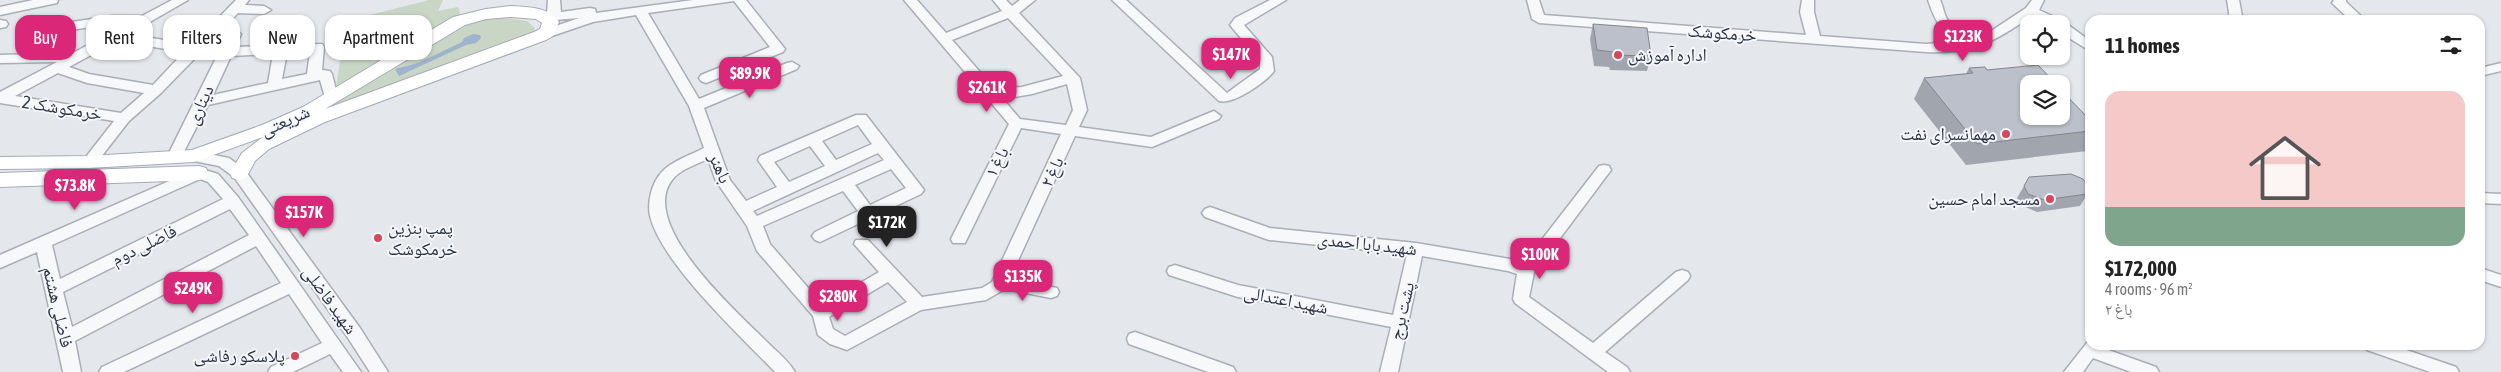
<!DOCTYPE html>
<html lang="en">
<head>
<meta charset="utf-8">
<style>
  body { margin:0; font-family:"Asap Condensed","Noto Naskh Arabic",sans-serif; background:#f2f2f2; color:#222; height:100vh; display:flex; flex-direction:column; font-size:19px; white-space:nowrap }
  * { box-sizing:border-box; margin:0 }
  p { font-size:16px; color:#767676 }
  .icon { flex:none; width:28px; height:28px; fill:none; stroke:currentColor; stroke-width:2; stroke-linecap:round; stroke-linejoin:round }
  .map { position:relative; flex:1; overflow:hidden }
  .sheet { position:absolute; left:2085px; top:15px; width:400px; height:335px; display:flex; flex-direction:column; background:#fff; border-radius:15px; box-shadow:0 1px 4px #0004 }
  .sheet>* { flex:none }
  .banner { position:absolute; left:15px; top:15px; width:475px; height:45px; display:flex; gap:10px }
  .controls { position:absolute; left:2020px; top:15px; display:grid; gap:10px }
  .controls a { display:grid; place-items:center; width:50px; height:50px; border-radius:10px; background:#fff; box-shadow:0 1px 4px #0004; font-size:25px }
  .price { position:absolute; translate:-50% -42px; padding:0 11px; border-radius:10px; background:#db2777; color:#fff; font-size:16px; line-height:32px; filter:drop-shadow(0 1px 2px #0008) }
  .price::after { content:''; position:absolute; left:50%; top:30px; width:15px; height:11px; margin-left:-8px; background:inherit; clip-path:polygon(0 0,100% 0,50% 100%) }
  .price.selected { background:#222; color:#fff }
  ul { padding:0; list-style:none }
  li { display:grid; align-content:center; gap:10px; height:265px; padding:0 20px }
  li+li { border-top:1px solid #e0e0e0 }
  li span { display:grid; place-items:center; height:155px; border-radius:15px; color:#555 }
  li>.icon { margin-inline-start:auto }
  span .icon { width:90px; height:90px; fill:#fffc; stroke-width:1 }
  li b { font-size:21px }
  h2 { display:flex; justify-content:space-between; align-items:center; height:60px; padding:0 20px; font-size:21px }
  .chip { padding:0 18px; border-radius:15px; background:#fff; box-shadow:0 1px 4px #0004; font-size:18px; line-height:45px }
  .chip.selected { background:#db2777; color:#fff }
  .map>svg:first-child { display:block }
  .green { fill:#c9d6c5 }
  .water { fill:#9fb4cc }
  .lines { fill:none; stroke-linecap:round; stroke-linejoin:round }
  .minor-casing { stroke:#a9aeb7; stroke-width:3 }
  .major-casing { stroke:#a3abb8; stroke-width:2 }
  .minor { fill:#f7f8fa; fill-rule:evenodd }
  .major { fill:#fff; fill-rule:evenodd }
  .wall { fill:#a1a5ae }
  .building { fill:#bbc0ca; stroke:#83868d }
  .poi-dot { fill:#d1495b; stroke:#f4f6f9; stroke-width:2 }
  .labels { text-anchor:middle; stroke-width:4; stroke-linejoin:round; paint-order:stroke }
  .street-label { font-size:18px; fill:#2b3445; stroke:#f4f6f9 }
  .poi-label { font-size:18px; fill:#2b3445; stroke:#f4f6f9; text-anchor:end }
</style>
</head>
<body>
<div class="map">
<svg width="2501" height="372" viewBox="0 0 2501 372">
  <rect width="100%" height="100%" fill="#e4e7ec"/>
  <path class="green" d="M429,0h14l-5,11 20,-4 3,10 -125,71 10,-67z
    M483,15l44,6 8,7 -3,6 -215,82 -4,-4 147,-89z"/>
  <path class="water" d="M473,34l7,1 1,3 -5,5 -10,2 -67,31 -4,-7 23,-6 44,-21 2,-4z"/>
  <g class="lines">
    <g class="minor-casing">
      <path id="minor" d="M33,0h25l-1,3 -57,12v-8z
        M172,0h16l-59,34 63,11 44,-45h13l-4,5 19,1 7,4 -7,4 -26,-1 -32,33 15,1 8,-16 5,-1 7,4 -6,13 87,-3 2,3 -2,23 8,1 2,3 6,24 -2,3h-10l-6,-21 -112,25 -29,56h-10l-2,-4 50,-101 -19,-1 -37,38 -32,28 -35,45 -5,1 -7,-5 32,-41 -114,-18v-11l57,-30 -57,1v-8l73,-2 54,-29h-15l-69,10 -5,-1 -2,-3 2,-3 74,-11h30zM117,41l67,11 -31,33 -64,-11 -20,-7zM310,52l-3,22 -25,5 5,-26zM273,54l-5,29 -55,12 18,-39zM58,73l29,10 57,10 -23,20 -106,-17z
        M548,0h12l1,12 29,-4 5,1 1,4 97,-13h53l39,49 -2,3 -77,31 -5,-2 -2,-3 2,-3 69,-28 -36,-46 -86,12 51,86 88,-36 5,-1 7,4 -2,3 -93,39 26,72 16,21 31,-14 -19,-27 2,-4 96,-41h10l55,71 3,4 -3,4 -101,48 -5,-2 -3,-4 3,-4 43,-21 -15,-20 -80,35 7,18 53,61 56,-33 -25,-28 2,-4h12l54,57 60,-9 10,-6 69,-148 -40,-6 -56,115h-12l-2,-4 58,-115 -105,-124h13l29,33 56,-22 -9,-11h13l6,6 8,-6h15l-16,13 61,65 7,32 -8,17 72,10 58,-24 5,-2 7,5 -2,3 -67,28 -77,-11 -65,142 47,10 2,4 -2,4 -6,2 -46,-9 -19,11 -65,10 -74,40 -17,-6 -12,-9 -5,-19 -56,-65 -10,-25 -31,-45 -8,-22c-11,5 -29,11 -36,21 -34,45 65,132 94,161 10,10 22,19 29,31h-20c-35,-37 -113,-108 -125,-156 -3,-14 2,-33 11,-43 10,-12 30,-18 43,-25l-15,-42 -53,-91 -43,7 -53,18 -5,-1 -2,-3 2,-3 44,-15 -36,3 -2,-3 6,-4zM1008,18l55,58 -41,11 -27,2 -43,-49zM1067,84l6,26 -7,15 -46,-6 -17,-20 29,-5zM858,125l14,19 -36,16 -14,-19zM810,146l15,20 -36,16 -15,-20zM878,153l6,7 -127,56 -4,-5zM891,169l15,19 -36,17 -15,-20zM888,282l19,20 -62,34 -12,-7 -4,-12z
        M1112,0h14l101,93 33,-24v-8l-30,-36 5,-7 35,-18h16l-42,25 28,32 2,14c-8,11 -41,34 -55,30z
        M1527,0h12l5,15 262,20 -6,-23 2,-12h12v12l6,24 106,8 42,-3c-26,-7 -32,-17 -40,-41h12c3,6 4,14 7,19 7,12 28,15 41,14l38,-25 6,-8h12l-5,10 24,11 27,20v10l-29,-18v-9h-14l-15,-8c-39,26 -58,38 -106,36l-387,-29 -7,-4z
        M2227,0h12l3,16 -2,3h-10z
        M2334,0h12v2l15,14 -1,4h-14l1,-3 -15,-14z
        M0,20l6,1 2,3 -2,3 -6,1z
        M2501,63v8l-21,5v-8z
        M194,151l35,7 15,11 116,159 28,44h-18l-22,-34 -114,-161 -15,-11 -30,-6 -2,-4z
        M1604,165l5,1 2,4 -77,103 -5,24 64,46 83,-71 6,-2 6,2 2,4 -2,4 -83,72 22,15 3,5h-22l-93,-69 -2,-4 4,-25 -9,-3 -86,-15 -24,116h-18l11,-45 -153,-30 -69,-22 -2,-4 2,-4 6,-2 63,20 155,30 14,-61 -138,-14 -64,-23 -3,-4 3,-4 5,-2 60,21 146,15 94,16 13,5 76,-98z
        M199,168l19,6 20,23 123,175h-18l-13,-18 -37,18h-25l3,-5 51,-24 -33,-49 -165,78h-25l3,-5 179,-84 -25,-37 -181,95 6,31h-18l-26,-120 -37,16v-13zM200,179l8,3 15,17 -163,80 -8,-34zM230,209l19,26 -177,92 -9,-35z
        M2480,193l21,1v10l-21,-1z
        M2480,268l21,7v12l-21,-7z
        M1135,332l98,35 3,5h-28l-79,-28 -2,-5 2,-5z
        M2090,339v6h11l-1,2 56,20 3,5h-28l-38,-14 -10,14h-19z
        M2365,345h27l64,22 3,5h-29l-63,-22z"/>
    </g>
    <g class="major-casing">
      <path id="major" d="M511,6c16,1 39,1 48,16l-6,14 -7,4 -221,82 -56,27 -14,12 -9,17 -7,2 -7,-2 -2,-5 12,-20 21,-16 -69,25 -105,6 -89,1v-12l89,-1 103,-6 70,-25 41,-18 150,-90 33,-8zM511,17l25,2 6,4 -2,6 -6,3 -209,77 140,-84 21,-6z
        M199,166l7,2 2,5 -2,5 -7,2 -199,7v-14z"/>
    </g>
    <use href="#minor" class="minor"/>
    <use href="#major" class="major"/>
  </g>
  <path class="wall" d="M1593,24l58,32 -4,15 -37,-1 -1,-3 -15,-1 -4,-27z
    M1969,68l18,2 103,50v25l-3,6 -121,14 -52,-66 10,-21 42,-4z
    M2024,186l66,4 -10,16 -43,6 -16,-7 -4,-7z"/>
  <path class="building" d="M1593,24l54,4 4,28 -38,-1v-3l-16,-2z
    M2038,65l18,19h-27v32h32v-26l29,30v11l-113,13 -53,-66 49,-5 -4,-5 16,-1 2,3z
    M2071,174l12,5 7,9v2l-3,4 -43,6 -16,-6 -4,-8 5,-9z"/>
  <g class="poi-dot">
    <circle cx="1618" cy="55" r="5"/>
    <circle cx="2006" cy="134" r="5"/>
    <circle cx="2050" cy="199" r="5"/>
    <circle cx="378" cy="238" r="5"/>
    <circle cx="295" cy="356" r="5"/>
  </g>
  <g class="labels">
    <g class="street-label">
      <text transform="translate(1722 33) rotate(4)" y="6">خرمکوشک</text>
      <text transform="translate(200 105) rotate(-65)" y="6">دیناری</text>
      <text transform="translate(62 108) rotate(9)" y="6">خرمکوشک 2</text>
      <text transform="translate(285 121) rotate(-24)" y="6">شریعتی</text>
      <text transform="translate(997 162) rotate(-63)" y="6">باغ ۱</text>
      <text transform="translate(720 168) rotate(66)" y="6">باهنر</text>
      <text transform="translate(1052 172) rotate(-65)" y="6">باغ ۲</text>
      <text transform="translate(1367 244) rotate(6)" y="6">شهید بابا احمدی</text>
      <text transform="translate(144 245) rotate(-26)" y="6">فاضلی دوم</text>
      <text transform="translate(330 300) rotate(54)" y="6">شهید فاضلی</text>
      <text transform="translate(1286 300) rotate(11)" y="6">شهید اعتدالی</text>
      <text transform="translate(58 307) rotate(77)" y="6">فاضلی هشتم</text>
      <text transform="translate(1402 311) rotate(-77)" y="6">پشت برج</text>
    </g>
    <g class="poi-label">
      <text x="1628" y="61" text-anchor="start">اداره آموزش</text>
      <text x="1996" y="140">مهمانسرای نفت</text>
      <text x="2040" y="205">مسجد امام حسین</text>
      <text x="388" y="234" text-anchor="start">پمپ بنزین<tspan x="388" dy="21">خرمکوشک</tspan></text>
      <text x="285" y="362">پلاسکو رفاشی</text>
    </g>
  </g>
</svg>
<div class="controls">
<a><svg class="icon" aria-label="locate" viewBox="0 0 24 24"><circle cx="12" cy="12" r="6"/><path d="M12 2v4M12 18v4M2 12h4M18 12h4"/></svg></a>
<a><svg class="icon" aria-label="layers" viewBox="0 0 24 24"><path d="M12 4l9 5-9 5-9-5zM3 14l9 5 9-5"/></svg></a>
</div>
<b class="price" style="left:1963px;top:62px">$123K</b>
<b class="price" style="left:1231px;top:80px">$147K</b>
<b class="price" style="left:750px;top:99px">$89.9K</b>
<b class="price" style="left:987px;top:113px">$261K</b>
<b class="price" style="left:75px;top:211px">$73.8K</b>
<b class="price" style="left:304px;top:238px">$157K</b>
<b class="price selected" style="left:887px;top:248px">$172K</b>
<b class="price" style="left:1540px;top:280px">$100K</b>
<b class="price" style="left:1023px;top:302px">$135K</b>
<b class="price" style="left:193px;top:314px">$249K</b>
<b class="price" style="left:838px;top:322px">$280K</b>
<div class="banner">
<a class="chip selected">Buy</a>
<a class="chip">Rent</a>
<a class="chip">Filters</a>
<a class="chip">New</a>
<a class="chip">Apartment</a>
</div>
<section class="sheet">
<h2>11 homes<svg class="icon" aria-label="filters" viewBox="0 0 24 24"><path d="M4 7h16M4 17h16"/><circle cx="9" cy="7" r="2"/><circle cx="15" cy="17" r="2"/></svg></h2>
<ul>
<li><span style="background:linear-gradient(#f6c9c9 75%,#7fa58c 0)"><svg class="icon" aria-label="home" viewBox="0 0 24 24"><path d="M3 11l9-7 9 7M6 9v11h12V9"/></svg></span><div><b>$172,000</b><p>4 rooms · 96 m²</p><p>باغ ۲</p></div></li>
</ul>
</section>
</div>
</body>
</html>
